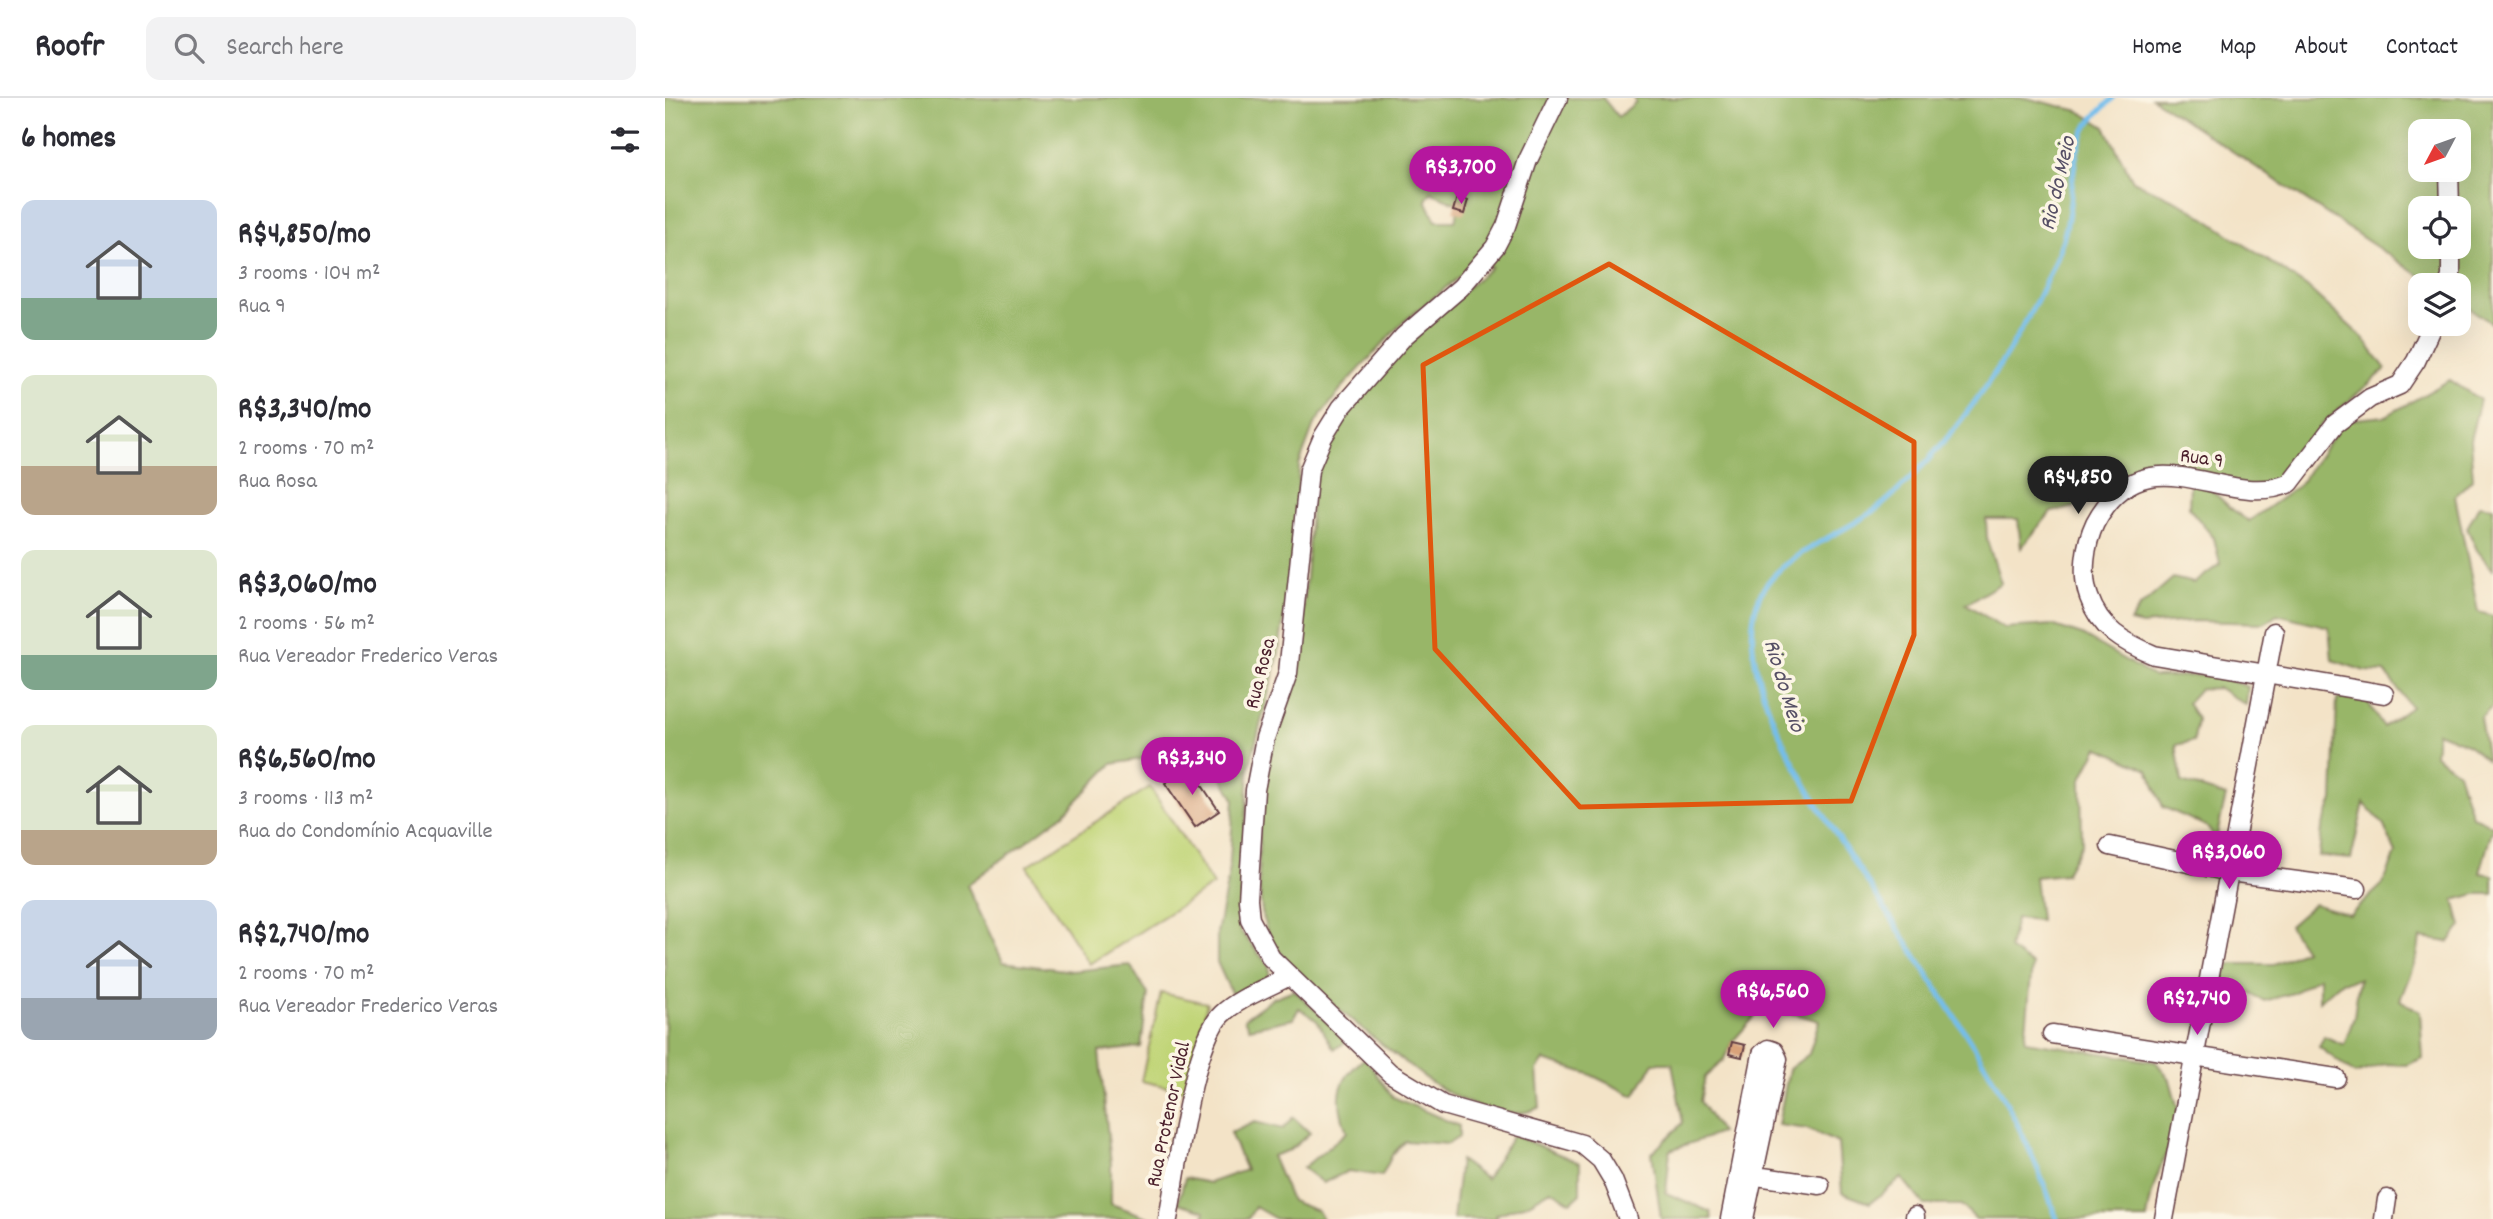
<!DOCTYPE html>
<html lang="en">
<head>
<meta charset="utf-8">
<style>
  body { margin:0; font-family:Dekko,sans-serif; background:#f2f2f3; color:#2b2b33; height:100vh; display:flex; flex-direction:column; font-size:26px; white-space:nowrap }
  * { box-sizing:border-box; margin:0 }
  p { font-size:23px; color:#7c7c81 }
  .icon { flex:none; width:38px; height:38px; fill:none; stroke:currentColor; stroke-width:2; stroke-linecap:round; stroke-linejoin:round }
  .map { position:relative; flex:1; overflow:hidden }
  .panel { display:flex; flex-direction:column; background:#fff; width:665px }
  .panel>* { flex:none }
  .needle { width:46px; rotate:229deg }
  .tools { position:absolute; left:1743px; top:21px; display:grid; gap:14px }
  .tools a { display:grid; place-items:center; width:63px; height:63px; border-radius:14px; background:#fff; box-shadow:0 7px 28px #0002; font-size:35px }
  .price { position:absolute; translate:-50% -60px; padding:0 16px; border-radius:24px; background:#b5179e; color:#fff; font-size:23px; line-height:46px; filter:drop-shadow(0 2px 4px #0008) }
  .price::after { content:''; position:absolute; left:50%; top:42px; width:21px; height:16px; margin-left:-10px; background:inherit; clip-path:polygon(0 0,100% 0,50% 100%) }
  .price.selected { background:#222; color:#fff }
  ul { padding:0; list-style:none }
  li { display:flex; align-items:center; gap:21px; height:175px; padding:0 21px }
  li span { display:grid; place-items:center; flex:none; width:196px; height:140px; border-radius:14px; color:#555 }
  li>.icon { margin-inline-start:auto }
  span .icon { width:84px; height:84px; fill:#fffc; stroke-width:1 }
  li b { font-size:30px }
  h2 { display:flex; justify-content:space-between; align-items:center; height:84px; padding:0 21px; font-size:30px }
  header { display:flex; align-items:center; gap:42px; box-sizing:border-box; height:98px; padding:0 35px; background:#fff; border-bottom:2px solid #e1e1e2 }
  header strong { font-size:33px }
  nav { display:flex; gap:38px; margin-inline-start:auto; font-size:24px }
  .search { width:490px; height:63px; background:#f2f2f3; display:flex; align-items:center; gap:18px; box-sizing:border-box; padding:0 24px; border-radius:14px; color:#7c7c81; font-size:26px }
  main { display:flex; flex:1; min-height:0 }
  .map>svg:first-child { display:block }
  .green { fill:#c1d578; stroke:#867a52; stroke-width:2 }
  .forest { fill:#98b668; stroke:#716a4a; stroke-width:2; fill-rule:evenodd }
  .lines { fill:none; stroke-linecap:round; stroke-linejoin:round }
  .stream { stroke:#73beec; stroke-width:5 }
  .building { fill:#d9a27a }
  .minor-casing { stroke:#633c42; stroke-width:21 }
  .minor { stroke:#fff; stroke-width:18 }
  .marked { fill:none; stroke:#e0560e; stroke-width:5; stroke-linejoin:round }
  .labels { text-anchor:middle; stroke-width:7; stroke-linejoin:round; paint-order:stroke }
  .street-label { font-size:21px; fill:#4a1f2b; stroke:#fcf5e5 }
  .water-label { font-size:23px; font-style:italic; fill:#564f65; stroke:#fcf5e5 }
</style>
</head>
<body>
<header>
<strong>Roofr</strong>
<div class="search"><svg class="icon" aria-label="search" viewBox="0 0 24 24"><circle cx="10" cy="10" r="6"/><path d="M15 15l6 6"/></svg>Search here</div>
<nav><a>Home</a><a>Map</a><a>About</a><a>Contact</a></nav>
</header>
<main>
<section class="panel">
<h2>6 homes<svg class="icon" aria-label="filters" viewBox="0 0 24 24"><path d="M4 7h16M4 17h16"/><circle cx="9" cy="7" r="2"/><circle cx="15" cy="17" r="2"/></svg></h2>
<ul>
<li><span style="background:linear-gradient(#c9d6e8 70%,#7fa58c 0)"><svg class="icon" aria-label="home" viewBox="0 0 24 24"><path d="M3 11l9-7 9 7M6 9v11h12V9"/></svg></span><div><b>R$4,850/mo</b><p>3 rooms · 104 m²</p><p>Rua 9</p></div></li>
<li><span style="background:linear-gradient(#dfe7d0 65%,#b9a48a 0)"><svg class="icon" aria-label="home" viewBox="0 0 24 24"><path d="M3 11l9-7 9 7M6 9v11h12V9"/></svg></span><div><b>R$3,340/mo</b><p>2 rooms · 70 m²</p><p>Rua Rosa</p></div></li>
<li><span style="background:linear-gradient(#dfe7d0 75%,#7fa58c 0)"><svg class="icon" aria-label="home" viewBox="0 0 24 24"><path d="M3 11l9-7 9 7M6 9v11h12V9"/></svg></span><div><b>R$3,060/mo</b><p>2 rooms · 56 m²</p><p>Rua Vereador Frederico Veras</p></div></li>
<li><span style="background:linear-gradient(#dfe7d0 75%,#b9a48a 0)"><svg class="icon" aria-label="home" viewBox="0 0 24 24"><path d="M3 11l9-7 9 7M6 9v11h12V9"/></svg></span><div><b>R$6,560/mo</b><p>3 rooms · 113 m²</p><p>Rua do Condomínio Acquaville</p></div></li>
<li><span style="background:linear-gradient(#c9d6e8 70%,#9aa5b1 0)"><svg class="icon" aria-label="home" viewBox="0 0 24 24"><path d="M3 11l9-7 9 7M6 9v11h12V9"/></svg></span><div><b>R$2,740/mo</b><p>2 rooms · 70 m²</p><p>Rua Vereador Frederico Veras</p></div></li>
</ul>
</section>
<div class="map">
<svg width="1828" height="1121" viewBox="0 0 1828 1121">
  <rect width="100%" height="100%" fill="#fcf5e5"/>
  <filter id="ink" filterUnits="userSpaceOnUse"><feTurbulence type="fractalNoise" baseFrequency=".0143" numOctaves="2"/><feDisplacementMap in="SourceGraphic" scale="14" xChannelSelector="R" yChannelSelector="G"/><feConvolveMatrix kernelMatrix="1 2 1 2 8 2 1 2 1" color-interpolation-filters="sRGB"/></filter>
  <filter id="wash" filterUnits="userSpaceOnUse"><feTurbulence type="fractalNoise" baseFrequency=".00686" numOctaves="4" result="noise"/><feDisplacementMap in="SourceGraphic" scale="28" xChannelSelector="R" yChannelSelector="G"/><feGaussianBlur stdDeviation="1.57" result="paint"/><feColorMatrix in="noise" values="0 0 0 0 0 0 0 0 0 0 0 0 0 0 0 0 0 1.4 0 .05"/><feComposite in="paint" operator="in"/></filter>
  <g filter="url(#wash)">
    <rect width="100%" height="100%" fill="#f3e3c7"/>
    <path class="green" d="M485,689l63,98 -124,79 -62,-98z
      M496,895l46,10 -20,88 -46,-10z"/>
    <path class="forest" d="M0,0h938l15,19 18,-15 -2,-4h392l53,13 26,16 28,54 54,25 120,81 56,51 23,31 -65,56 -19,33 -25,29 -65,4c12,10 22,22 37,30l49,-35 47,-66 41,-4 64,-36 30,20 -10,40 3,38 -18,18 23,116 15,4v90l-13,12 7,42 -20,-16 -30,-12 -2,23 23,17 14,44 21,10 -13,47 13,2v19h-17l-22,6 7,26 -12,16 -29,-4 -3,19 -17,43 20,12 3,46 -17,7 -21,-1 -30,10 -36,-27 5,-11 20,9 10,-28 5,-38 -18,3 -22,19v-24l-26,16 -29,8 -41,-22 7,-15h44l31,-14 -16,-24 25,-22 36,11 33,-31 13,-31 -13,-29 -19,-21 -13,56 -32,-3 3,-28 11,-28 4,-101 25,-7 21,35 28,-20 -26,-35 -20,-1 -33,-11 -3,-33 -52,-13 -13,9 -71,-2 -51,4 -12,-3 10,-15 33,-29 21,5 26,-19 -6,-26 -25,-30 1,-24 -32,-18 -33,8 -15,15 -14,-2 -22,20 -23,5 -30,36 -3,-29h-32l1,21 14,43 -35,21 38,24 48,-3 30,10 72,42 63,-2 31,12 -2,18 -27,-17 -19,1 -13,14 10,16 -3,22 -18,4 6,37 44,14 -10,43 -10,-13 -43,-19 -15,-37 -50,-23 -17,33 1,64 -17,30 -30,3 5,43 -24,-2 -7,31 23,16 -7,76 131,21 14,18 12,43c-18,31 -30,60 -35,96h-171l-15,-14h-37l-22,-27 -32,25 -28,-10 -4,-50 -31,-14 -29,-4 11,-56 20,-15 10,-33 -23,-7h-39l-25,28 -9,19 -18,16 -5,24 21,32 -51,17 -4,43 45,19 1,7h-51l-9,-66 31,-30 -11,-60h-18l-20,33 -45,-22 -45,-14 -7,10 3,37c-41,21 -98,-15 -129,-40 -39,-31 -117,-89 -141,-129 -18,-32 -11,-147 -1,-184 7,-28 25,-56 28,-85 8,-61 11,-123 16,-185 16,-53 50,-99 88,-140 26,-29 61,-50 90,-77l-16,-3 -73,59 -61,66 -27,36 -15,40 -2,63 -19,129 -29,111 -9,163 29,35v13l-35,20 -17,-37v-29l12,-60 5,-74 -27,-51 -95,16 -48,50 -97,71 36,77 69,9 58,-6 18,29 -7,53 -42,5 12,112v40l42,15h-488zM766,94l29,13 -5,16h-19l-10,-21z
      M1487,0h341v226l-34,-23v-16h-25zM1755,33h39v39h-39zM1755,110h39v39h-39z
      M1814,407l14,2v63l-16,-20 -10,-22z
      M629,892l54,51 -14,8 -17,-28 -18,-13 -6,11 -44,9 -5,-9 29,-21z
      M700,960l28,39 66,29v11l-11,7 -43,-3 -13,14 -10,21 -34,-5 -25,12 -20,-15 44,-36c-12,-32 -11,-52 18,-74z
      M628,1019l17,16 -20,17 -18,6 19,45 27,10 5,8h-47l-21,-12 -7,12h-44l1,-8 -27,-8 7,-25 24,5 37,-13 -16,-37 25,-11 28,7z
      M848,1037l67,28v31l-9,8 -20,-12 -24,14 -32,11 1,4h-43l7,-59 26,19z"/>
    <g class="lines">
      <path class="stream" d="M1392,1121c-21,-60 -47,-115 -81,-169 -33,-53 -68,-106 -102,-158 -44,-69 -151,-214 -114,-297 19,-42 90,-63 123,-91 45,-38 85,-90 117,-139 24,-38 48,-83 63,-126 12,-36 5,-77 23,-111 6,-11 19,-21 27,-30"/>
    </g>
    <g id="blocks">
      <path class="building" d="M792,99l11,3 -4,14 -11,-3z
        M524,668l30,45 -24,16 -30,-44z
        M1067,944l13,3 -3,12 -13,-3z"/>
    </g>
  </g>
  <g filter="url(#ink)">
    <use href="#blocks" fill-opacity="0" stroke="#633c42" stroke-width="2"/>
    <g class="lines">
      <g class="minor-casing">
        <path id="minor" d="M893,0l-30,62 -22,66 -11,21 -34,40 -57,49 -63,72 -18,29 -14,33 -21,203 -23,65 -10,52 -7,109 2,20 21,39 119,115 53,32 139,39 19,16 12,20 15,39
          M1784,72l1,38
          M1783,187l3,-8v-30
          M1719,596l-230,-39c-31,-13 -54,-26 -65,-58 -8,-22 -4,-53 6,-74 51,-96 131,-11 195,-40l45,-59 35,-26 30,-13 16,-24 17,-37
          M1445,748l120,26 127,17
          M1387,936l284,44
          M1077,1076l78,11
          M503,1121c9,-45 24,-177 54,-205 17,-16 45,-26 65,-37
          M1065,1121l32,-165 6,-5 6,2 4,8 -34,160
          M1250,1121v-3
          M1499,1121l110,-587
          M1719,1121l3,-20"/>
      </g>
      <use href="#minor" class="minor"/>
    </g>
  </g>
  <path class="marked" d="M944,166l305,178v193l-63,166 -271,6 -145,-158 -12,-284z"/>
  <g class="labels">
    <g class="street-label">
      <text transform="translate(1537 359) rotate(8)" y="7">Rua 9</text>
      <text transform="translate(594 575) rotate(-76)" y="7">Rua Rosa</text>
      <text transform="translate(502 1016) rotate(-78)" y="7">Rua Protenor Vidal</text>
    </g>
    <g class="water-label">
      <text transform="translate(1391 85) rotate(-77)" y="8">Rio do Meio</text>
      <text transform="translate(1121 587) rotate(73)" y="8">Rio do Meio</text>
    </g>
  </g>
</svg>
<div class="tools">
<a><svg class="needle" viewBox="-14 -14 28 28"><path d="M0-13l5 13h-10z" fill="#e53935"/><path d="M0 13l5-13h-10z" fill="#7c7c81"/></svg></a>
<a><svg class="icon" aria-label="locate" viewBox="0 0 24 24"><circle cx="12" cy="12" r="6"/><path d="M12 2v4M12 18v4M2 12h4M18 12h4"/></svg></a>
<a><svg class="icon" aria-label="layers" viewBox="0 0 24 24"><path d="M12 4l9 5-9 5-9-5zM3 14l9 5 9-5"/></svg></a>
</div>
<b class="price" style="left:796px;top:108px">R$3,700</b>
<b class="price selected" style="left:1413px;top:418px">R$4,850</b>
<b class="price" style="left:527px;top:699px">R$3,340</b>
<b class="price" style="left:1564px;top:793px">R$3,060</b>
<b class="price" style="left:1108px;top:932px">R$6,560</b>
<b class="price" style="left:1532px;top:939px">R$2,740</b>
</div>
</main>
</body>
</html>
